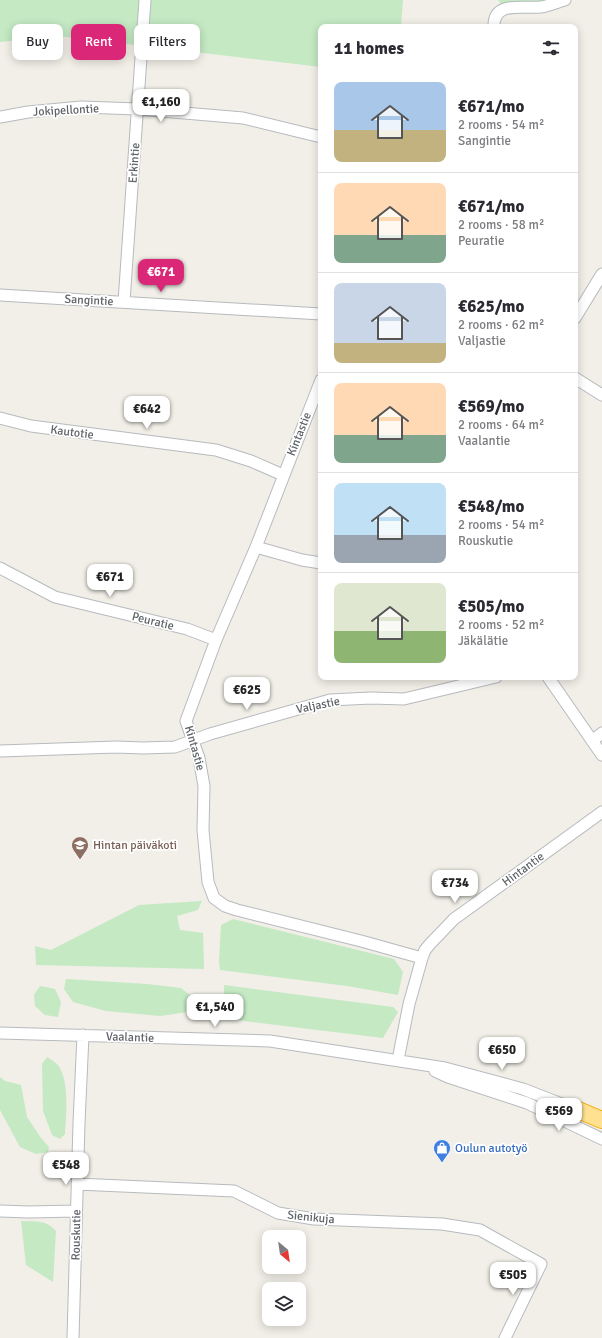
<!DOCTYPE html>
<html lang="en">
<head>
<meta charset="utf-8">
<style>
  body { margin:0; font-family:Signika,sans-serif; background:#f2f2f3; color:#2b2b33; height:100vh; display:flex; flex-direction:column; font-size:15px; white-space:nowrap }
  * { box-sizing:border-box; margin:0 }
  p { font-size:13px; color:#7c7c81 }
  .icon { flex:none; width:22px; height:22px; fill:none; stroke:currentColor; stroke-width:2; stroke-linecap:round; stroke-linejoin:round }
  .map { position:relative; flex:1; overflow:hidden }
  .side { position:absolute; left:318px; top:24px; width:260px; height:656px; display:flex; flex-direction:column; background:#fff; border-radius:8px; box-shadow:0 2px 10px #0003 }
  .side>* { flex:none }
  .hud { position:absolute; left:12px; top:24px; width:246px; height:36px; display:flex; gap:8px }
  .needle { width:26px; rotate:151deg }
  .buttons { position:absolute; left:262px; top:1230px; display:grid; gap:8px }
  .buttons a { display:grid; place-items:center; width:44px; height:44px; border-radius:8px; background:#fff; box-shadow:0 2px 10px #0003; font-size:20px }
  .price { position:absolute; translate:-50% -34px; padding:0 9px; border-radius:8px; background:#fff; color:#222; font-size:13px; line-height:26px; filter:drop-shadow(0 1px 2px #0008) }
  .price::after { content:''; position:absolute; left:50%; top:24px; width:12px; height:9px; margin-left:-6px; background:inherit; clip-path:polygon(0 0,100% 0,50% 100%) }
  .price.current { background:#db2777; color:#fff }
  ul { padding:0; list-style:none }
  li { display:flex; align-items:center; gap:12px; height:100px; padding:0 16px }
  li+li { border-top:1px solid #e1e1e2 }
  li span { display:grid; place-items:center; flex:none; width:112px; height:80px; border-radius:8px; color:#555 }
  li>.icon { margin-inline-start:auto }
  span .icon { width:48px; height:48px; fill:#fffc; stroke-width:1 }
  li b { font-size:17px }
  h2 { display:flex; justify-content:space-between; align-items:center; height:48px; padding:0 16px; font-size:17px }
  .tag { padding:0 14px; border-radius:8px; background:#fff; box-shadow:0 2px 10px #0003; font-size:14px; line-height:36px }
  .tag.current { background:#db2777; color:#fff }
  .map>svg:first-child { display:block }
  .green { fill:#c4e9c3 }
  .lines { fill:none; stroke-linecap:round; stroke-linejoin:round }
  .minor-casing { stroke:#b7babe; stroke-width:13 }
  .highway-casing { stroke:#f9a600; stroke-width:18 }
  .minor { stroke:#fff; stroke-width:11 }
  .highway { stroke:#ffe191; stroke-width:16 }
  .labels { text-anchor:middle; stroke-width:3.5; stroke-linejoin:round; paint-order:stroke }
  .street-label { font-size:12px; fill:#5e6368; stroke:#fff }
  .education-label { font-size:12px; fill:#785e54; stroke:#fff; text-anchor:start }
  .shop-label { font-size:12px; fill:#366cbe; stroke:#fff; text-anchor:start }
</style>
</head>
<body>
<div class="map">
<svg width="602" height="1338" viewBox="0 0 602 1338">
  <rect width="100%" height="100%" fill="#f1efe7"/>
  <path class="green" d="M0,0h403l-2,27h-80v40l-263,-31 -58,6z
    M498,0h47l-8,3 -36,1z
    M202,901l-4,9 -21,6 3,14 23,3 1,36 -168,-4 -1,-19 16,4 88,-45z
    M233,919l161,40 9,13 -5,23 -51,-9 -127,-16 -1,-9 2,-36z
    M66,979l81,5 34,4 15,12 -2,11 -34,5 -54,-5 -33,-9 -9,-13z
    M224,985l169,22 5,5 -15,26 -155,-19 -4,-16z
    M40,986l15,3 6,13 -3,15 -13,-2 -10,-9 -1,-11z
    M47,1057c3,2 7,4 10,7 13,15 9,51 8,70l-5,5 -8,-4 -9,-24 -1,-47z
    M0,1077l5,4 16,4 6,32 14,21 8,9 -1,5 -12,2 -16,-7 -20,-37z
    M21,1221c15,1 24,-2 35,10l-3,51 -27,-17z"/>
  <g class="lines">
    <g class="minor-casing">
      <path id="minor" d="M494,27c-1,-27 29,-18 47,-20 8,-1 16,-5 24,-7
        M0,117l28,-5 53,-5 57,2 105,9 78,19
        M0,295l321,19
        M124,302l21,-302
        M575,318l27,-44
        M575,378l27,17
        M321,380l-65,167 -40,93 -30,81 13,37 5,28 -1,44 5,52 6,16 11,8 12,4 124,31 61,17
        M0,418l31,8 185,24 35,11 32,14
        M256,547l46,13 19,3
        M0,568l55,29 132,32 29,11
        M548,677l54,78
        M592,741l10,-8
        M0,751l116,-4 27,1 32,-1 35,-13 120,-34 41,-2 33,1 92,-22
        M0,1033l270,8 175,27 78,21 54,21
        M398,1060l11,-56 13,-46 3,-8 5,-6 24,-25 148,-107
        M435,1071l13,6 79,26 75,36
        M77,1184l157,7 44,22 36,6 128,5 38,6 61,34 -36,74
        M0,1211l29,1 47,-1
        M73,1338l6,-215 4,-88"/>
    </g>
    <g class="highway-casing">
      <path id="highway" d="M571,1107l31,13"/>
    </g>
    <use href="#minor" class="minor"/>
    <use href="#highway" class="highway"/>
  </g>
  <defs>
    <g id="school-pin" transform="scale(0.9)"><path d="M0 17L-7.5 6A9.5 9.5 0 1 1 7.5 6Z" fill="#8d6e63" stroke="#fff"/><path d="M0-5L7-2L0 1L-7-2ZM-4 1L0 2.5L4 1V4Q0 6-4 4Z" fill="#fff"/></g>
    <g id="shop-pin" transform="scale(0.9)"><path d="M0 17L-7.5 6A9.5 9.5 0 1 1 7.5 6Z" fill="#3f7fe0" stroke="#fff"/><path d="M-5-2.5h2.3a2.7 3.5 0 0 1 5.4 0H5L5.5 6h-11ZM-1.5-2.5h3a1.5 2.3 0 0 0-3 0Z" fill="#fff"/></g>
  </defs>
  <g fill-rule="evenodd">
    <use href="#school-pin" x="80" y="845"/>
    <use href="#shop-pin" x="442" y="1148"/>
  </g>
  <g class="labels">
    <g class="street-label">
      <text transform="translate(66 110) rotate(-3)" y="4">Jokipellontie</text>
      <text transform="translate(134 163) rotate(-86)" y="4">Erkintie</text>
      <text transform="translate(89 300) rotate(3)" y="4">Sangintie</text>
      <text transform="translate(72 432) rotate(7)" y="4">Kautotie</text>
      <text transform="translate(299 434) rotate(-68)" y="4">Kintastie</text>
      <text transform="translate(153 621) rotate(14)" y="4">Peuratie</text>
      <text transform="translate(318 705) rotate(-11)" y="4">Valjastie</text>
      <text transform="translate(195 748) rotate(74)" y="4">Kintastie</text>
      <text transform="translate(523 869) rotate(-36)" y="4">Hintantie</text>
      <text transform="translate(130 1037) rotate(2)" y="4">Vaalantie</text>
      <text transform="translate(311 1217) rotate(6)" y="4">Sienikuja</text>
      <text transform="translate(76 1235) rotate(-89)" y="4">Rouskutie</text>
    </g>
    <g class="education-label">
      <text x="93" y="849">Hintan päiväkoti</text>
    </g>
    <g class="shop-label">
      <text x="455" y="1152">Oulun autotyö</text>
    </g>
  </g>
</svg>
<div class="buttons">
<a><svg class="needle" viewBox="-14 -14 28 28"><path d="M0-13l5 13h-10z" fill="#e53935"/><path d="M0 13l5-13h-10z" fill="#7c7c81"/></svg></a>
<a><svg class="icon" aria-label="layers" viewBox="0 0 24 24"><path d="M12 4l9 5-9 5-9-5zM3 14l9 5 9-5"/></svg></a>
</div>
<b class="price" style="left:161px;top:123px">€1,160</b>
<b class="price current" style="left:161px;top:293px">€671</b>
<b class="price" style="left:147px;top:430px">€642</b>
<b class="price" style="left:110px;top:598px">€671</b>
<b class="price" style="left:247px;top:711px">€625</b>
<b class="price" style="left:455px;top:904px">€734</b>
<b class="price" style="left:215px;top:1028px">€1,540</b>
<b class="price" style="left:502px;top:1071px">€650</b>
<b class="price" style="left:559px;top:1132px">€569</b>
<b class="price" style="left:66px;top:1186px">€548</b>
<b class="price" style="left:513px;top:1296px">€505</b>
<div class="hud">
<a class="tag">Buy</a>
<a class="tag current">Rent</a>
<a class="tag">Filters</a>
</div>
<section class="side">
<h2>11 homes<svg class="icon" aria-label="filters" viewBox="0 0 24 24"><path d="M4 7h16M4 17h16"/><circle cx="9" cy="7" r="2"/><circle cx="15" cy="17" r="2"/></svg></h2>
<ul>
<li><span style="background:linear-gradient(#a9c7e8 60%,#c2b280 0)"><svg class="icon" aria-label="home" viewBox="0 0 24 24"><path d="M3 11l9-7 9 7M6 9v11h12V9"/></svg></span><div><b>€671/mo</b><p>2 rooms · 54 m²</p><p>Sangintie</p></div></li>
<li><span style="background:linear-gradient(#ffd9b3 65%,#7fa58c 0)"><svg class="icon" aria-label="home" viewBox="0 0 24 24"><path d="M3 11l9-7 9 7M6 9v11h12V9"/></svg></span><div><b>€671/mo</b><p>2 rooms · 58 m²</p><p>Peuratie</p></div></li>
<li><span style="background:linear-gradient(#c9d6e8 75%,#c2b280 0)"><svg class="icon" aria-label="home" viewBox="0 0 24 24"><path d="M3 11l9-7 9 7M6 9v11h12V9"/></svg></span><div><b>€625/mo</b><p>2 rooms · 62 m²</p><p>Valjastie</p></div></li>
<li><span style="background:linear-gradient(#ffd9b3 65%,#7fa58c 0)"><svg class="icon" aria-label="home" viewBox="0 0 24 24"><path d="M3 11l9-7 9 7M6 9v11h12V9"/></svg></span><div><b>€569/mo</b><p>2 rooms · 64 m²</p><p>Vaalantie</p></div></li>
<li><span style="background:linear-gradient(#bfe0f5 65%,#9aa5b1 0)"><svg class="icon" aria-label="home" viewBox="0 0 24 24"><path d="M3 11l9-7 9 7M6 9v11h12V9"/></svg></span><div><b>€548/mo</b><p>2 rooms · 54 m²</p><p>Rouskutie</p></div></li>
<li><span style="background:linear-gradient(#dfe7d0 60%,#8fb573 0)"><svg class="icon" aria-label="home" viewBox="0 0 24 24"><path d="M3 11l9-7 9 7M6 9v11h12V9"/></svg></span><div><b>€505/mo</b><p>2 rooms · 52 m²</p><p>Jäkälätie</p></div></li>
</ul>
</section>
</div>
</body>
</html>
